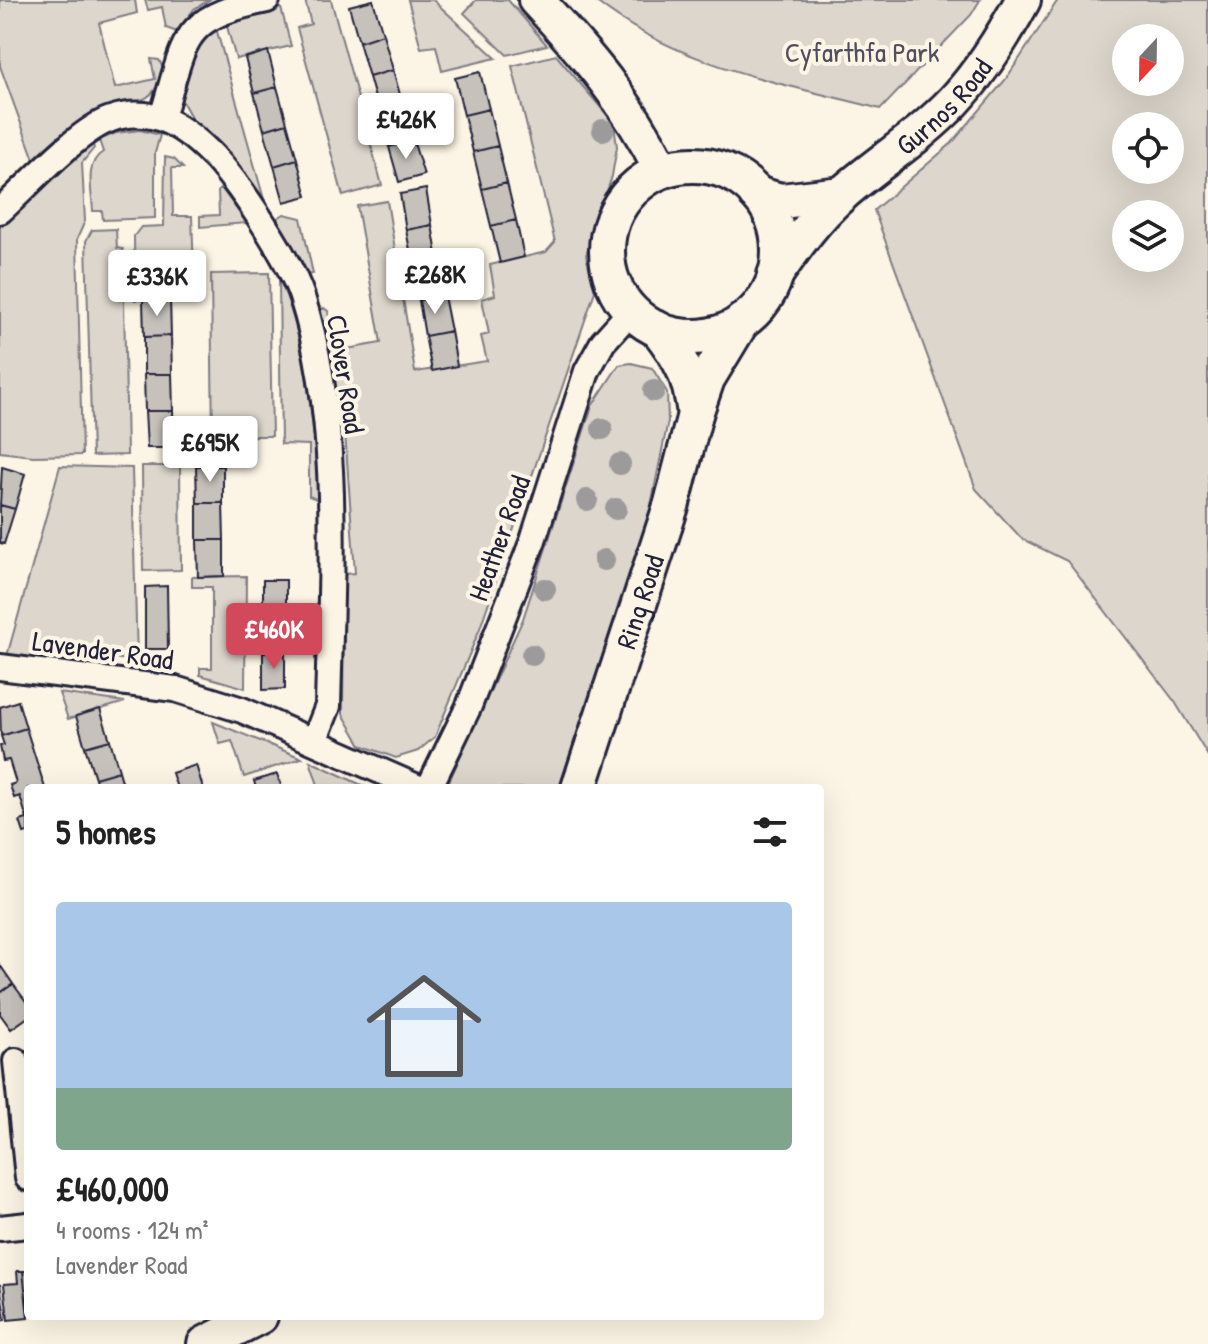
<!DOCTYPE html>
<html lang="en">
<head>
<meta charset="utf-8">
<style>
  body { margin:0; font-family:"Patrick Hand",sans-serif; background:#f6f6f6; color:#222; height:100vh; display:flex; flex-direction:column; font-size:30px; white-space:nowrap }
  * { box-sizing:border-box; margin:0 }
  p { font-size:26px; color:#767676 }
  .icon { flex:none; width:44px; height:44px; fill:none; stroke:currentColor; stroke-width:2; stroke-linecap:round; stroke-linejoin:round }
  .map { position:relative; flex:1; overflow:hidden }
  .side { position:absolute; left:24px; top:784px; width:800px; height:536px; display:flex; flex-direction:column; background:#fff; border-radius:8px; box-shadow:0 8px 32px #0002 }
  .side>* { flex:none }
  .needle { width:52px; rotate:202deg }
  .fabs { position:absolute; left:1112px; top:24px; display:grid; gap:16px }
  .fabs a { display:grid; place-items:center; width:72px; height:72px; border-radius:50%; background:#fff; box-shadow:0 8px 32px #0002; font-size:40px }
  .price { position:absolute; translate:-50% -68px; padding:0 18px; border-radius:8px; background:#fff; color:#222; font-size:26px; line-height:52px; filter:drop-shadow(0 2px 4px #0008) }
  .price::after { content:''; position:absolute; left:50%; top:48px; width:24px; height:18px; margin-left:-12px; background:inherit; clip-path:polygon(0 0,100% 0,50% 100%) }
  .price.active { background:#d1495b; color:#fff }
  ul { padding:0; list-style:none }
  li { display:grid; align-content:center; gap:16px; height:424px; padding:0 32px }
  li span { display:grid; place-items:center; height:248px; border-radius:8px; color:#555 }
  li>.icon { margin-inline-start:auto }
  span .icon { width:144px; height:144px; fill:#fffc; stroke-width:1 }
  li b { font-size:34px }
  h2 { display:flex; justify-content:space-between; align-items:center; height:96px; padding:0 32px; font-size:34px }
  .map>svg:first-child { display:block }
  .green { fill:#dcd6cc; stroke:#7f7c84; stroke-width:2; fill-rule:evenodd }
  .building { fill:#c6c1bb; stroke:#22223b; stroke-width:2 }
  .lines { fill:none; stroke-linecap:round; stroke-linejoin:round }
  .street-casing { stroke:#22223b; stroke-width:30 }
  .secondary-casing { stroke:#22223b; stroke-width:40 }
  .street { stroke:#fcf5e5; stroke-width:24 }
  .secondary { stroke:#fcf5e5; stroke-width:34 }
  .tree { fill:#9d9a9b }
  .labels { text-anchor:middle; stroke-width:8; stroke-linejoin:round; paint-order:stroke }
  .park-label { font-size:28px; fill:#504f5f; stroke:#fcf5e5 }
  .street-label { font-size:28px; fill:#22223b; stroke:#fcf5e5 }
</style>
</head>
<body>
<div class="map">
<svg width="1208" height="1344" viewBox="0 0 1208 1344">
  <rect width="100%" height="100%" fill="#fcf5e5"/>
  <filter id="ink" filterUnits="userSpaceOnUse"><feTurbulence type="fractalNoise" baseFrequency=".0125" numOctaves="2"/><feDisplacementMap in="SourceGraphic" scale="16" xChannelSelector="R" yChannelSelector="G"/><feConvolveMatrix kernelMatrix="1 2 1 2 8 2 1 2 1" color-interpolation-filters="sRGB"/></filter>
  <g filter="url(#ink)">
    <path class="green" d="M0,0h135l2,13 -38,10 16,65 40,-9 -4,-20 8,1 5,10c-13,47 -44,25 -76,45 -19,12 -36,32 -53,47l-35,-96z
      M145,0h64l-15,9 -17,23 -11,-4 -4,-21 -14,3z
      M305,0h26l51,185 -39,11 -46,-168 14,-4z
      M408,0h25l63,58 -54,13 -6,-25 -15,2z
      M476,0h32l39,45 -40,10 -43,-42z
      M594,0h386l-9,15 -90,94c-99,-26 -205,-43 -287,-109z
      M1058,0h150v756l-33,-54 -108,-141 -45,-22 -46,-50 -102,-279 78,-67 54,-64zM1126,38h44v44h-44zM1126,126h44v44h-44zM1126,214h44v44h-44z
      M281,8l10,38 -55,13 -10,-36z
      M216,28l49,175 -34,-49 -39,-35 -11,-20 11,-44z
      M556,55l58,68 3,24 -5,29 -26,79 9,36 -116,340 -44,106 -17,14 -22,7 -35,-13 -18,-31 1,-140 11,-1 -12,-169 -13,-26 -13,-66 7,-4 4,3 7,40 46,-8 -24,-137 30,-5 28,171 72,-11 -6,-25 8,-2 -7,-35 13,-4 -5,-30 56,-13 9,-10 -43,-176z
      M140,130l20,5 -5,18v65l-52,2 -1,-9h-9c-1,-19 -9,-48 10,-59l-4,-12 17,-7z
      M92,143l2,5 -12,15 3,58 -8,18 5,216 -49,1 -33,-4v-226z
      M165,157l9,2 9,9h-11l1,48h19l3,83 -60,1 -1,-64 7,-9 23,-1z
      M221,188l26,35 -47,4v-11l19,-1 -1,-24z
      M284,214l17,4 12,56 -7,1 -30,-56z
      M116,229l1,19 6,1 4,206 -35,1 -6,-215 6,-11z
      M269,273l3,163h-22v7h-37l-2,-169z
      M279,278c30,69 33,146 41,219l-4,2 -7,-3v-51l-28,-1z
      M631,363l21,5 15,24 1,29 -18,89 -91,278h-113l77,-169 69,-213 27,-41z
      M60,466l72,2 5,193 -72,-9 -1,9 -57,-5z
      M142,466h38l1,104 -38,1z
      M246,576l-1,112 -45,-13v-7h12v-81h-20v-10z
      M59,693l66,9 -57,17z
      M213,722l89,36 -58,19 -12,-36 -12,3z
      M310,761l58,27h-49z"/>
    <path class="building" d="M373,0l10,34 -24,8 -10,-36z
      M383,34l10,36 -24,7 -10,-35z
      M268,51l9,36 -23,6 -9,-35z
      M393,70l10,35 -24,7 -10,-35z
      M480,72l9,37 -25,6 -9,-37z
      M277,87l10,36 -23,7 -10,-37z
      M403,105l10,35 -24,7 -10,-35z
      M489,109l9,37 -25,6 -9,-37z
      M287,123l10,36 -23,7 -10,-36z
      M413,140l11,35 -25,7 -10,-35z
      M498,146l9,37 -25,6 -9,-37z
      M297,159l10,37 -23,6 -10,-36z
      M507,183l9,37 -25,6 -9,-37z
      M426,189l6,36 -26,5 -6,-36z
      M516,220l8,37 -24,6 -9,-37z
      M432,225l6,35 -25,5 -7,-35z
      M438,260l6,36 -25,4 -6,-35z
      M444,296l7,35 -26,5 -6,-36z
      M170,299l1,37 -27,1 -1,-37z
      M451,331l6,35 -25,5 -7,-35z
      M171,336l1,38h-28v-37z
      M144,374h28l1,37h-28z
      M145,411h28l1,37h-27z
      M196,466h27v37h-26z
      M2,467l23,7 -10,35 -15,-4z
      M197,503h26l1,37h-27z
      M0,505l15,4 -11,35 -4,-1z
      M197,540h27v36l-26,1z
      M263,580h23v36h-23z
      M167,586l1,63h-23v-62z
      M263,616h23l-1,37h-22z
      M263,653h22v36l-22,1z
      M18,701l8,27 -25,8 -1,-29z
      M100,709l10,31 -25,7 -9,-31z
      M26,728l19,60h-17v44l-4,1 -4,-12 7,-2 -7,-23 -6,2 -4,-13 6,-2 -7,-23 -6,1 -3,-15 4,-1 -3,-9z
      M110,740l9,31 -24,7 -10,-31z
      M196,765l7,23h-26l-5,-15z
      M119,771l5,17h-27l-2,-10z
      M277,774l5,14h-26l-2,-7z
      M0,965l13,19 -13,9z
      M13,984l15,20v13l-17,12 -11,-15v-21z
      M17,1271h6l5,47 -20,2 -4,-36 14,-1z
      M23,1271h5v45z
      M0,1284l5,36 -5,1z"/>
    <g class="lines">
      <g class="street-casing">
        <path id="street" d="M162,117c25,-80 17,-99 105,-117
          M0,211c28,-25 78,-81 111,-92 44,-15 76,10 105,40 26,29 74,101 86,138 40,126 29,278 26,409l-13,33
          M0,667l175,22 67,21 177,78
          M429,788l40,-82 64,-166 54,-169 16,-29 27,-30
          M16,1061l12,117
          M0,1228l28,-3"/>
      </g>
      <g class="secondary-casing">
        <g id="secondary">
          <path d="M536,0c52,56 91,101 126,170"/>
          <circle cx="693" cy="251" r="86"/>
          <path d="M756,194l25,7 61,-7"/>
          <path id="s1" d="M775,275c20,-28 40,-57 66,-80 36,-32 79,-58 113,-94 27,-29 50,-66 69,-101"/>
          <path d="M658,329c24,31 32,47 37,85"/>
          <path id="s2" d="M579,788l93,-285 23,-89 12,-35 35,-58"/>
          <path d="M205,1344l55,-28"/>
        </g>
      </g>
      <use href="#street" class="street"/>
      <use href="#secondary" class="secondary"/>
    </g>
    <g class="tree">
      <circle cx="603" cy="130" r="11"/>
      <circle cx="654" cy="391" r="11"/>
      <circle cx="602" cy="429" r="11"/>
      <circle cx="620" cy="464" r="11"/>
      <circle cx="587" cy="500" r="11"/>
      <circle cx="616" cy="509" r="11"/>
      <circle cx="604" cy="560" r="11"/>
      <circle cx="545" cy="589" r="11"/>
      <circle cx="532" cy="655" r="11"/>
    </g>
  </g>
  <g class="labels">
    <g class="park-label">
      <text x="862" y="62">Cyfarthfa Park</text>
    </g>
    <g class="street-label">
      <text dy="10" stroke="none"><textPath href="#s1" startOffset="240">Gurnos Road</textPath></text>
      <text transform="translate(346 374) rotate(81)" y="10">Clover Road</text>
      <text transform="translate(499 538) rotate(-70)" y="10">Heather Road</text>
      <text dy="10" stroke="none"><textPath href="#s2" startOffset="196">Ring Road</textPath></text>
      <text transform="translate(103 650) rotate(8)" y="10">Lavender Road</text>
    </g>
  </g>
</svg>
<div class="fabs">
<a><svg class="needle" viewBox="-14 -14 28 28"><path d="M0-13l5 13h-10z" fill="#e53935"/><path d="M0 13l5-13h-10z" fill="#767676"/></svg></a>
<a><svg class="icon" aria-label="locate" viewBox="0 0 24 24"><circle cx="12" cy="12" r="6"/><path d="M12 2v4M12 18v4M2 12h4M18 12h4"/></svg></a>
<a><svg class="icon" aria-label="layers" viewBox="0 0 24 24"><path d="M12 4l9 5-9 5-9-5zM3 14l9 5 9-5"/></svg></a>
</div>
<b class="price" style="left:406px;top:161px">£426K</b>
<b class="price" style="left:435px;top:316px">£268K</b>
<b class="price" style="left:157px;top:318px">£336K</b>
<b class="price" style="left:210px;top:484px">£695K</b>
<b class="price active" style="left:274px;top:671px">£460K</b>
<section class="side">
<h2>5 homes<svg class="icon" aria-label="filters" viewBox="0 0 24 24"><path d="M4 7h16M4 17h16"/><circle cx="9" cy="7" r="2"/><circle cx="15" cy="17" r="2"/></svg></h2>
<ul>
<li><span style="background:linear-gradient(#a9c7e8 75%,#7fa58c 0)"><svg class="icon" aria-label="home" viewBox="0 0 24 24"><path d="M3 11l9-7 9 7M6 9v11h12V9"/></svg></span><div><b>£460,000</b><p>4 rooms · 124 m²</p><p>Lavender Road</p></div></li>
</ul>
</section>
</div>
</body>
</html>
